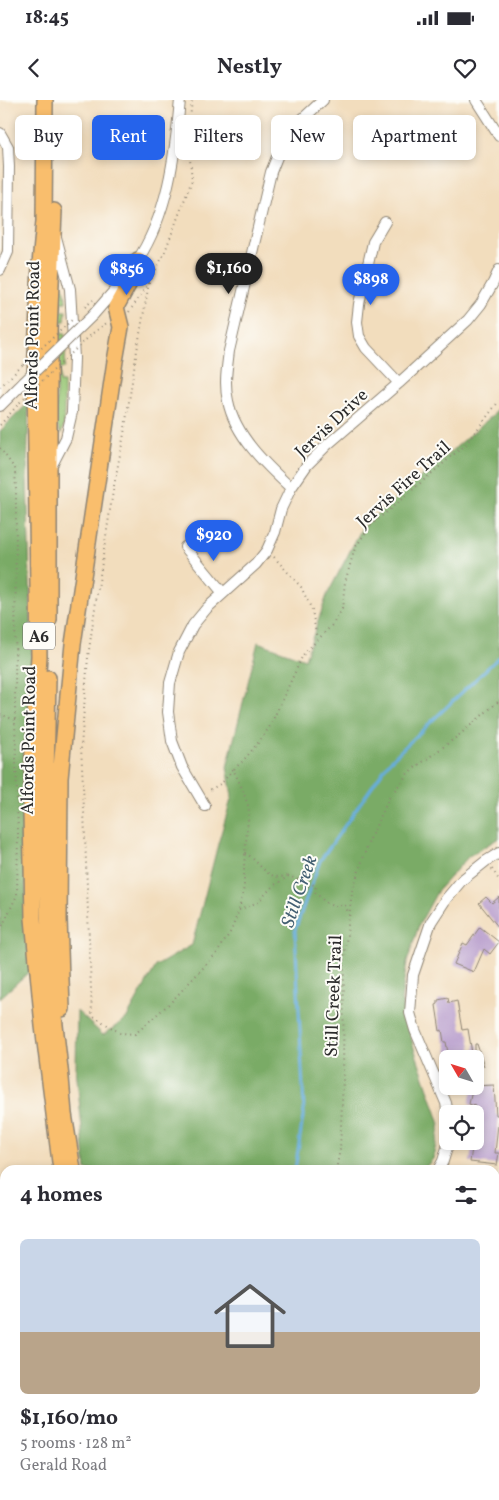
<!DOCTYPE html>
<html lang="en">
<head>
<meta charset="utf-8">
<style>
  body { margin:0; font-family:Vollkorn,serif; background:#f2f2f3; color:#2b2b33; height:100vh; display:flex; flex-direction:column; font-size:19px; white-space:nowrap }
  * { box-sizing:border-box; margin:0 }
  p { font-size:16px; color:#7c7c81 }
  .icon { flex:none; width:28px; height:28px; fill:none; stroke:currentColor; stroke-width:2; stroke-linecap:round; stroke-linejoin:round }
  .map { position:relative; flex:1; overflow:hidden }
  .side { position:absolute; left:0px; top:1065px; width:500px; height:335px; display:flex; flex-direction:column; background:#fff; border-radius:15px 15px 0 0; box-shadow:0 2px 8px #0003 }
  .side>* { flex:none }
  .hud { position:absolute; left:15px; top:15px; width:470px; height:45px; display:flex; gap:10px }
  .needle { width:32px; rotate:309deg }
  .fabs { position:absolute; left:439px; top:950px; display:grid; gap:10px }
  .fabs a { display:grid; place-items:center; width:45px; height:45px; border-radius:8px; background:#fff; box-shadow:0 2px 8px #0003; font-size:25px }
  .price { position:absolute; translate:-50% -42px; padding:0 11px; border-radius:18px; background:#2563eb; color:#fff; font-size:16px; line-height:32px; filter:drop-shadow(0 1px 2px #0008) }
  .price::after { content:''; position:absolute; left:50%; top:30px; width:15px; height:11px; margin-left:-8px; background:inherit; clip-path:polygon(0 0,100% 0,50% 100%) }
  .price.current { background:#222; color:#fff }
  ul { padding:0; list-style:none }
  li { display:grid; align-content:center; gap:10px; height:265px; padding:0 20px }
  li+li { border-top:1px solid #e1e1e2 }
  li span { display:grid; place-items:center; height:155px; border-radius:8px; color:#555 }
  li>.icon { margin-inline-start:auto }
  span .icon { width:90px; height:90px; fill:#fffc; stroke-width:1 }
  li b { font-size:21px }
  h2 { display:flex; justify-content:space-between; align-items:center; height:60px; padding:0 20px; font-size:21px }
  .tag { padding:0 18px; border-radius:8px; background:#fff; box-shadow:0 2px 8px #0003; font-size:18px; line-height:45px }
  .tag.current { background:#2563eb; color:#fff }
  .status { display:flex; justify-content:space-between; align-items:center; height:35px; padding:0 25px; background:#fff; direction:ltr }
  .status svg { height:14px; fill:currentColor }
  header { display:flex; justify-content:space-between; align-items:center; height:65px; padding:0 20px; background:#fff; font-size:22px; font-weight:700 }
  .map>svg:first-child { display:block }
  .green { fill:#98c674; stroke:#627850 }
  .forest { fill:#7aab66; stroke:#526b48 }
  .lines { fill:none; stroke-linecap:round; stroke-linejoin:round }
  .stream { stroke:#66addd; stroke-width:3 }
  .building { fill:#b59acb }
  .minor-casing { stroke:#8e8474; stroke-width:12 }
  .highway-casing { stroke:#8e8474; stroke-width:18 }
  .path { stroke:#8e8474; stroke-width:2; stroke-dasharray:1 4; stroke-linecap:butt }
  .minor { stroke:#fff; stroke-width:10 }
  .highway { stroke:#f9be6d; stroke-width:15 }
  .minor-bridge-casing { stroke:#8e8474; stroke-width:12; stroke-linecap:butt }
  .path-bridge { stroke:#8e8474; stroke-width:2; stroke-dasharray:1 4; stroke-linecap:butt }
  .minor-bridge { stroke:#fff; stroke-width:10 }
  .labels { text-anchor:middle; stroke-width:4; stroke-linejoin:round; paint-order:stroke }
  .shield { fill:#fdfcf7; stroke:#6a6a68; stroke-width:1 }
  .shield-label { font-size:16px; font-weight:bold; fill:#2b2b2b }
  .street-label { font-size:18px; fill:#2b2b2b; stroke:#fdfcf7 }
  .water-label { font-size:19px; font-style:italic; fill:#435f72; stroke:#fdfcf7 }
</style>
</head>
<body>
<div class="status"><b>18:45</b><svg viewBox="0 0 49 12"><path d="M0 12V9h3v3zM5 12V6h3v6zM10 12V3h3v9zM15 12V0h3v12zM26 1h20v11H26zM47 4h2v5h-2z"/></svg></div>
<header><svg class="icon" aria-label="back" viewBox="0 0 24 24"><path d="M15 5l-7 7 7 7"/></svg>Nestly<svg class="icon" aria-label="heart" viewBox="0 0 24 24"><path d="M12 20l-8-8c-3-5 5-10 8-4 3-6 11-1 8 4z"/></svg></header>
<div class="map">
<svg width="499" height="1400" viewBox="0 0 499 1400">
  <rect width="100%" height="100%" fill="#fdfcf7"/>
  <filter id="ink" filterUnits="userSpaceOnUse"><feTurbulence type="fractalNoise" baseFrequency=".02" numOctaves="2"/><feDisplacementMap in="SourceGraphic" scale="10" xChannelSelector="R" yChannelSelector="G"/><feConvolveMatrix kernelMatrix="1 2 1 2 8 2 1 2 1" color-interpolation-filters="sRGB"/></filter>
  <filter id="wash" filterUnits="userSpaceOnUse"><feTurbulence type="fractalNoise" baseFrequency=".0096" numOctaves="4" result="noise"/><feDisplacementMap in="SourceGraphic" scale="20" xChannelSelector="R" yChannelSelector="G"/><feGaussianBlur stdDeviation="1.12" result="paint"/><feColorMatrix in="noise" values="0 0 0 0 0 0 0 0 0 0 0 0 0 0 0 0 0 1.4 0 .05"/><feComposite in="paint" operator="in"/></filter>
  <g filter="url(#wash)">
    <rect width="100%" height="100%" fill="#f2ddbd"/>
    <path class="green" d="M57,183l5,2 3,6 1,11h-5v9h5l-1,10h-4v13h5l-1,34h-5v14h4v43l-3,9 -5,-11z"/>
    <path class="forest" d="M29,302l-2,75 5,173 -4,113 -6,42 8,166 -30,27v-567z
      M499,307v431l-30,18 -31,34 -19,35 -12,37 -6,38 13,48 26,76 -7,35 -10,11h-337l-10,-102 1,-57 26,24 23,-16 30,-53 36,-21 26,-101 14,-48 -5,-29 31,-125 47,17 22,-64 36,-69 84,-71 47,-41z
      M5,1143v244l-2,-8 -3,-1v-232z
      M8,1395h73l-7,5h-65z
      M165,1395h133l1,5h-132z"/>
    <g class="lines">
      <path class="stream" d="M295,1070l9,-60 -9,-180 25,-69 69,-99 110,-105
        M255,1395l3,5"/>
    </g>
    <g id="blocks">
      <path class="building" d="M486,797l6,6 7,-6v31l-20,-25z
        M480,827l19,15 -9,12 -6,-5 -10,23 -20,-8 9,-21 4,2z
        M448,898l1,5 8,-2 5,29 6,-1 5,30h-24l-3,-17h-2l-2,-12 -2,1 -4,-26 2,-1v-4z
        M475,944h2l7,22 -9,2z
        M494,985l2,30h3l-4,38h4l-2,12 -27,-3 3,-21h2v-35l-6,-2 4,-18z"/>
    </g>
  </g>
  <g filter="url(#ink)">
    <use href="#blocks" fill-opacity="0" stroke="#8e8474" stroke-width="1"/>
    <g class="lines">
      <g class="minor-casing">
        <path id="minor" d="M476,0l23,36
          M0,33l8,14 1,20 -1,85 -8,18
          M385,122l-12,20 -14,62 -2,18 2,14 7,12 33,35
          M135,164c33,-48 40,-108 45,-164
          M93,215l34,-39
          M0,306l24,-24
          M51,367l15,-29 6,-26 2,-54 -4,-69 -14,-52
          M291,388c-25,-23 -56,-52 -63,-87 -4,-17 -1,-33 1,-50l42,-179 10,-25 15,-22 27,-25
          M185,447l38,46
          M205,706l-23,-39 -10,-26 -4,-29 2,-29 9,-31 14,-27 14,-17 49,-44 11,-14 8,-18 6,-23 10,-21 16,-23 20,-20 72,-62 69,-63 13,-16 12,-21 6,-13
          M448,1014l-2,-11 -31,-73 -5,-17 3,-38 18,-53 15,-23 16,-19 24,-19 13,-8
          M438,1070l5,-9 6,-20
          M495,1392l4,4
          M313,1395l2,5"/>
      </g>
      <g class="highway-casing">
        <path id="highway" d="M45,0l-1,121 -4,43 -5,112 4,280 -6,95 -2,60 2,107 10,108 18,144
          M49,520v-289l5,-120
          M48,578l-3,145 6,167 10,88 3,36 9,56
          M62,909l-3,-90 1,-141 13,-134 42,-283 6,-34 -5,-20 17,-31 5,-16
          M141,1395l2,5
          M154,1395l1,5"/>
      </g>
      <path class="path" d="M149,183l-14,79 -11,72 -11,57 -17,110 -8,56 -5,64 -2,26 2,38 9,230 28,18 15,1 36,-32 46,-49 14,-22 8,-21 5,-23v-21l5,-58 -8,-22 -8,-17 -11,14 -14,8
        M129,212l20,-29 15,-29 28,-74 -4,-41 4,-39
        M93,233l15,-11
        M0,287l23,-22
        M0,325l23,-26
        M0,348l15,21 1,21 -1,230 3,115 -1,60 -17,36
        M274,457l27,30 11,23 5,29
        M0,614l15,6
        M234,669l9,-8 19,-23 8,-12 33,-71 30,-31 9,-15 3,-27 10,-34 15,-22 96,-82 33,-43
        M245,753c12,6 19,23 34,24 2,0 5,-1 8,-1
        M492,769l7,11
        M239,810l19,-8 15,-16 16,-10 10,4 5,7 8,-3 4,2 -1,6c6,6 12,14 21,14 3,-1 6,-1 9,-1l4,10
        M336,1070l4,-20 3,-71 1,-119 8,-69 17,-50 20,-43 20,-26 49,-36 41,-35
        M495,1241l4,-3"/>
      <use href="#minor" class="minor"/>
      <use href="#highway" class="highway"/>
      <g class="minor-bridge-casing">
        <path id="minor-bridge" d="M24,282l69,-67"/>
      </g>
      <path class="path-bridge" d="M85,207l8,-7
        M23,265l50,-46
        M24,298l69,-65"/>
      <use href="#minor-bridge" class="minor-bridge"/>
    </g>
  </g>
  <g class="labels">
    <rect class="shield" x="23" y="522.5" width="32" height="27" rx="4"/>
    <g class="shield-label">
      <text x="39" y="542">A6</text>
    </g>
    <g class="street-label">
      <text transform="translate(32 235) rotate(-89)" y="6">Alfords Point Road</text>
      <text transform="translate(331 323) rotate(-43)" y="6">Jervis Drive</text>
      <text transform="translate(403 384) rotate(-42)" y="6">Jervis Fire Trail</text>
      <text transform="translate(28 640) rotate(-89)" y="6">Alfords Point Road</text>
      <text transform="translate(333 896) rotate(-88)" y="6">Still Creek Trail</text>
    </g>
    <g class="water-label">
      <text transform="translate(298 791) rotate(-71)" y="7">Still Creek</text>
    </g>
  </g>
</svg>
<div class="fabs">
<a><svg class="needle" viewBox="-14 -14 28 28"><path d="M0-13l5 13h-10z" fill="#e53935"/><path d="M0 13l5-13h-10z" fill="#7c7c81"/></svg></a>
<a><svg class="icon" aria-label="locate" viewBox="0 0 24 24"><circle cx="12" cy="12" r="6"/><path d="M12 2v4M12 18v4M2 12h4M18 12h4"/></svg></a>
</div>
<b class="price current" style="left:229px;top:195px">$1,160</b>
<b class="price" style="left:127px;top:196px">$856</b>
<b class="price" style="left:371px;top:206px">$898</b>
<b class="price" style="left:214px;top:462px">$920</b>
<div class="hud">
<a class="tag">Buy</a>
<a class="tag current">Rent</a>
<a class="tag">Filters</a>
<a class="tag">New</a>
<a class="tag">Apartment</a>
</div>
<section class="side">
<h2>4 homes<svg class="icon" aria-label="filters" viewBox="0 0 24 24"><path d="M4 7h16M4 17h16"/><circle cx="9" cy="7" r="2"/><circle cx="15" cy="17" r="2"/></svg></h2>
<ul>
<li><span style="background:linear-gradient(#c9d6e8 60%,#b9a48a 0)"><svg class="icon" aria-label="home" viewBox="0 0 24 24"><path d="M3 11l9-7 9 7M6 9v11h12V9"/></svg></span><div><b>$1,160/mo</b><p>5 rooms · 128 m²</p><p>Gerald Road</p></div></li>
</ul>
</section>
</div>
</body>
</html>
